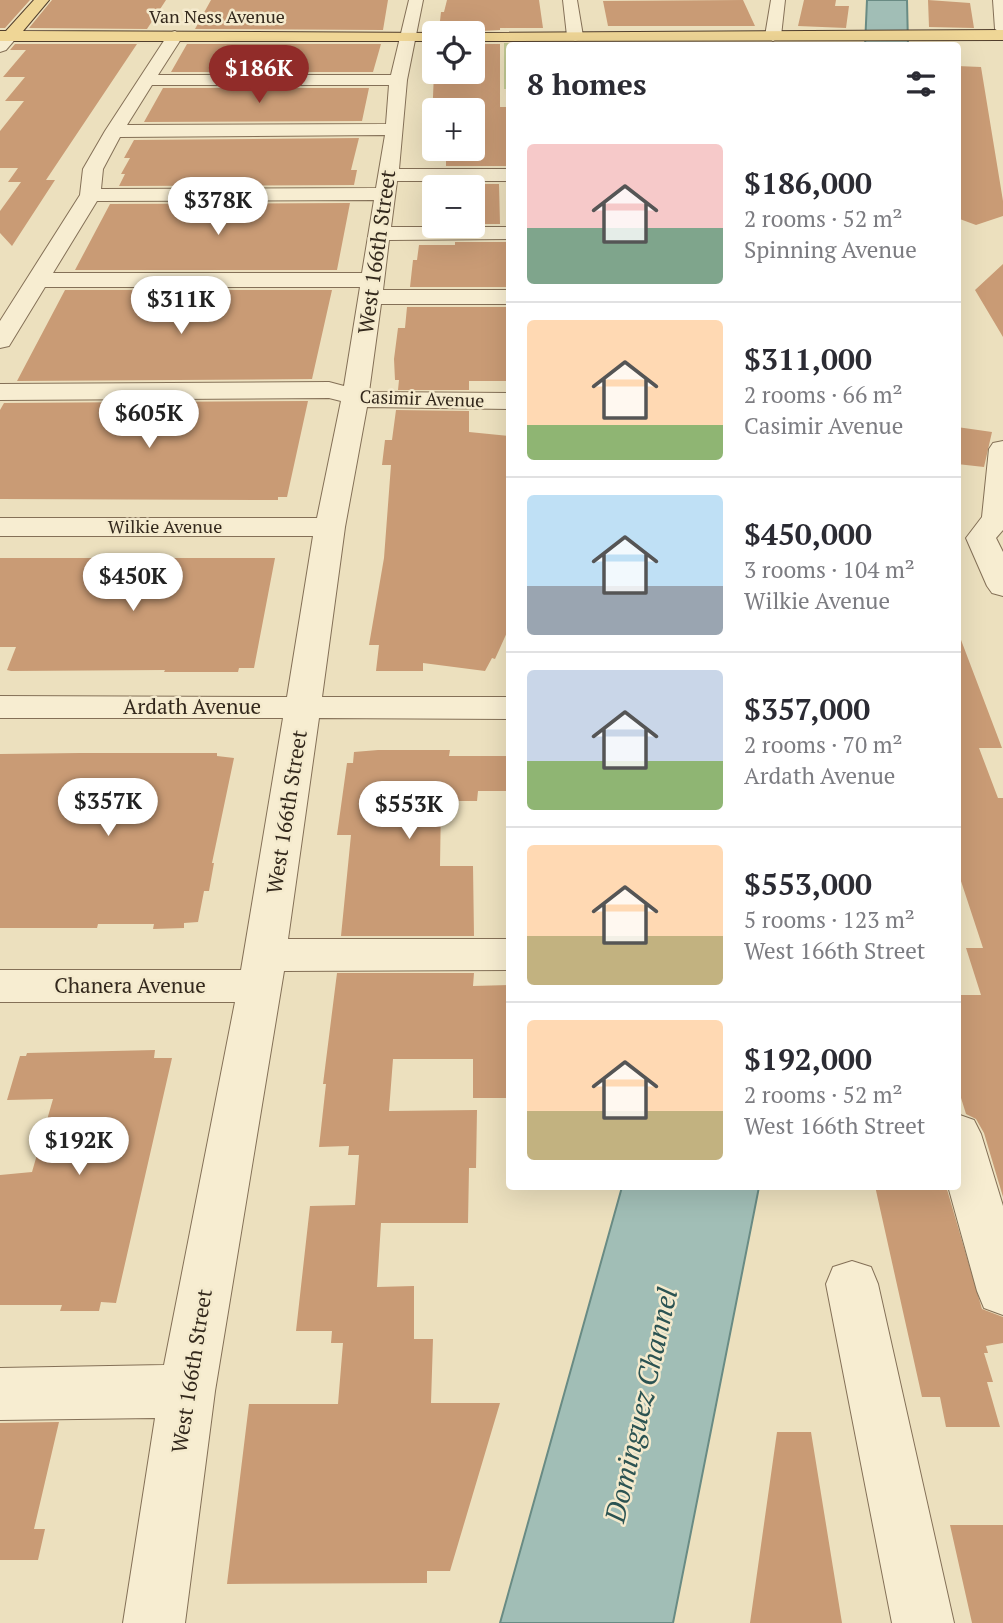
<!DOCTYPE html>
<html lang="en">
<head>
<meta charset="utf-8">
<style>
  body { margin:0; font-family:"PT Serif",serif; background:#f7f7f7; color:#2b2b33; height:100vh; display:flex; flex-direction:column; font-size:26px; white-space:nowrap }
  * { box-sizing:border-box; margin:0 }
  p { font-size:23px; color:#7c7c81 }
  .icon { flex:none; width:38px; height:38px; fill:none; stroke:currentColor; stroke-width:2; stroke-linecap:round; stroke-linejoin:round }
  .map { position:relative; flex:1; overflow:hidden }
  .side { position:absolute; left:506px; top:42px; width:455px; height:1148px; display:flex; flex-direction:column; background:#fff; border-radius:7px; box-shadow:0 7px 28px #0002 }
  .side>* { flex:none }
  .fabs { position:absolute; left:422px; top:21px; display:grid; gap:14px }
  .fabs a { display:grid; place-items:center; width:63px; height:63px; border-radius:7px; background:#fff; box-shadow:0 7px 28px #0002; font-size:35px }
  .price { position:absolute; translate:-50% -60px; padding:0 16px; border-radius:24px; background:#fff; color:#222; font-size:23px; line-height:46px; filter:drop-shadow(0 2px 4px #0008) }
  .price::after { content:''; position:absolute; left:50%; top:42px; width:21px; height:16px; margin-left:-10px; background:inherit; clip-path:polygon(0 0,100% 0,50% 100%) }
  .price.selected { background:#912c29; color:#fff }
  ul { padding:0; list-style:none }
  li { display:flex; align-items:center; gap:21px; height:175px; padding:0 21px }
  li+li { border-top:2px solid #e1e1e2 }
  li span { display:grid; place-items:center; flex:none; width:196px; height:140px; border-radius:7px; color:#555 }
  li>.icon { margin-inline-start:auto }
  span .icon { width:84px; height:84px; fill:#fffc; stroke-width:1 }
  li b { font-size:30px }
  h2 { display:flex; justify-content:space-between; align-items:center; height:84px; padding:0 21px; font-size:30px }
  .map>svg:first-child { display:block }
  .green { fill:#c1c993 }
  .water { fill:#a1beb6; stroke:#698b84; stroke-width:2 }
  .building { fill:#c99b75 }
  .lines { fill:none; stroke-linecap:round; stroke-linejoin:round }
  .minor-casing { stroke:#847057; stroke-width:2 }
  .major-casing { stroke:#513e2c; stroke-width:2 }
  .minor { fill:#f7edd1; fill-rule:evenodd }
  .major { fill:#efd696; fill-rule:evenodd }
  .labels { text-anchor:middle; stroke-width:5; stroke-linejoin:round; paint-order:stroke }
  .far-street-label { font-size:18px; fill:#33281c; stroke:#f4eacd }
  .street-label { font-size:21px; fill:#33281c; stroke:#f4eacd }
  .near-water-label { font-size:28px; font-style:italic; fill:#2b5352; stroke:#f4eacd }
</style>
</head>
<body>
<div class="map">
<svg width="1003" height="1623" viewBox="0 0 1003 1623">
  <rect width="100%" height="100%" fill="#ece0be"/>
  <path class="green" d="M816,42l2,3 -309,1v43h-5v-46z"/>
  <path class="water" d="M867,0h40l1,45 -43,1z
    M622,1187h137l-86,436h-173z"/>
  <path class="building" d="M0,0h30l-25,28h-5z
    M52,0h114l-19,29 -118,-1z
    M211,0h177l-5,30 -188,-1z
    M447,0h92l4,28h-43v2l-57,3 -4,-3 2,-18h3z
    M743,0l12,26h-147l-5,-25z
    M804,0h32l-1,6h14l-3,22 -48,-2z
    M928,0l42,3 4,25 -45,-1z
    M15,44h122l-91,136h9l-43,66 -12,-13v-22l21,-29h-13l10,-14h-18v-37l24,-30h-19l20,-24h-22l23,-27h-16z
    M187,44h194l-8,28h-202z
    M472,44h28v63h9v59h-63v-7h-6v-10h32v-39h-38v36h-3l3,-74h38z
    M957,66l24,1 22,134v15l-27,9 -19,-7z
    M163,88h206l-7,33 -218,1z
    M359,138l-8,32h6l-3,15 -235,1 6,-12h-4l9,-16h-6l10,-18z
    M472,184h27l1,40h9h-37z
    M350,203l-13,67h-262l35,-66z
    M455,242h54v45h-99l3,-27h4l2,-15h36z
    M1003,264v73l-28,-47z
    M65,290h267l-20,89 -295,2z
    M407,307h102v74h-40v9h-71l1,-10h-4l-1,-21 4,-31h7z
    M308,401l-21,96h-9v3l-278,-1v-89l4,-7z
    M396,410l73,1v21l40,4v192l-14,31 -3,-1 -7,13 -62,-8v8h-47l3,-26h-10l15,-87 7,-93h-9l3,-25h7z
    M957,427l35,5 -8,35 -27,-3z
    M0,558h275l-21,110h-15l-1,4h-74l1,-2 -154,1 -4,-1 9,-23h-16z
    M958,632l44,116h-23l19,50h5v399l-19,-64 -8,-14 -10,-5 -9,-29v-90h24l-15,-47h17l-26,-79z
    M378,750h72l-1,6h60v35h-31l-1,10h-36l-1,65h33l1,70h-133l10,-101h-14l10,-72h6l1,-11z
    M80,753h137v3l17,2 -22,105h2l-5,28h-5l-6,31 -14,1v5l-31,1 1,-5h-56l-1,4h-97v-174z
    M337,973h137l-1,13 36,-1v113h-36v-39h-80l-4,52 88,-1 -1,58h-7l-1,55h-87l-4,64 37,-1v53h19l-2,64h69l-50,168h-23v12l-200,1 22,-180h89l5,-61h-12l1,-12h-36l14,-125 45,-1 4,-50h-11l1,-9 -30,1 7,-63h-3z
    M155,1050l-1,8h18l-56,245 -15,-1 -2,9h-39l2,-6h-62v-130l32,-3 21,-73 -46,1 13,-44h6l1,-3z
    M875,1186h71l36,123 21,8v26l-17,3 2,7h-4l9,29h-6l13,45h-54l-6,-30h-18z
    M59,1422l-25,107h11l-7,31h-38v-137z
    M777,1432h34l31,191h-92z
    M950,1525h53v98h-31z"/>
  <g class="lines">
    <g class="minor-casing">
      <path id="minor" d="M409,0h14l-16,80 -8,89h110v12h-112l-6,46h118v12l-120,1 -6,50h126v14h-128l-12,88 140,1v16l-142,-2 -22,120 -23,170h187v22l-190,-1 -31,221h221v31l-225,1 -69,420 -30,232h-62l32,-205 -155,2v-52l164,-3 71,-363h-235v-32h241l42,-252h-283v-22l287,1 26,-161h-313v-18h317l24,-117 -12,-3 -329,2v-16l329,-2 15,4 16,-99h-315l-36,59 -9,2v-27l80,-126 3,-26 22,-38 64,-98 6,-2 8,5 -25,39h233zM152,85h237l-3,39 -259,1zM385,135l-9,53 -275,1 2,-20 17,-32zM374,200l-12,73h-309l44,-72z
        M563,0h14l6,36 -2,3 -6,2 -8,-5z
        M771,0h14l-4,36 -8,5 -8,-5z
        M993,0h10v34l-8,-5z
        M10,31l8,5 -12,14 -6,2v-15z
        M1003,441v89l-7,8 7,14v44l-11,-3 -5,-7 -21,-48 16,-21 7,-68 4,-6z
        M957,1114l17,6 7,14 22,72v109l-19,-7 -7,-17 -29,-105h9z
        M852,1261l19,6 7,17 76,339h-62l-66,-339 7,-17z"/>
    </g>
    <g class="major-casing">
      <path id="major" d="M34,0h15l-26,31 417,2h-6v8h-434v-10h6z
        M1003,30v10l-531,1v-8h-6z"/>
    </g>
    <use href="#minor" class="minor"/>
    <use href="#major" class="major"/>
  </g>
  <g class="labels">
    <g class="far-street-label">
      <text x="217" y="23">Van Ness Avenue</text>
      <text transform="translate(422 399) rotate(2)" y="6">Casimir Avenue</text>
      <text x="165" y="533">Wilkie Avenue</text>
    </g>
    <g class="street-label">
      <text transform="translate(377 252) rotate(-82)" y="7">West 166th Street</text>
      <text x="192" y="714">Ardath Avenue</text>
      <text transform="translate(287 812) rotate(-81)" y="7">West 166th Street</text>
      <text x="130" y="993">Chanera Avenue</text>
      <text transform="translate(192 1371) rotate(-81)" y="7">West 166th Street</text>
    </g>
    <g class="near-water-label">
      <text transform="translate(641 1405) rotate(-77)" y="10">Dominguez Channel</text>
    </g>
  </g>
</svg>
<div class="fabs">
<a><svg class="icon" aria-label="locate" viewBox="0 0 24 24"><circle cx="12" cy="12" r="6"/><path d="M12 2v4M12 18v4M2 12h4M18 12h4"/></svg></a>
<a>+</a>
<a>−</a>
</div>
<b class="price selected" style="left:259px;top:105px">$186K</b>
<b class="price" style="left:218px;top:237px">$378K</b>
<b class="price" style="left:181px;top:336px">$311K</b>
<b class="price" style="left:149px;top:450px">$605K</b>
<b class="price" style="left:133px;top:613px">$450K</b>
<b class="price" style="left:108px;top:838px">$357K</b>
<b class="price" style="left:409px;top:841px">$553K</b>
<b class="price" style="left:79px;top:1177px">$192K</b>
<section class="side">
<h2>8 homes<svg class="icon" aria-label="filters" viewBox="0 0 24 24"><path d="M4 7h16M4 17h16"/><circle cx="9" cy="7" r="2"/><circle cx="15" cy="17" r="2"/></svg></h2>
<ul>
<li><span style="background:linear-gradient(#f6c9c9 60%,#7fa58c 0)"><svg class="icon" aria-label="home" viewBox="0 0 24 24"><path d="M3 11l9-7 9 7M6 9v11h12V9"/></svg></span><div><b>$186,000</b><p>2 rooms · 52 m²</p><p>Spinning Avenue</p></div></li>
<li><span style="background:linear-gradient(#ffd9b3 75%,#8fb573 0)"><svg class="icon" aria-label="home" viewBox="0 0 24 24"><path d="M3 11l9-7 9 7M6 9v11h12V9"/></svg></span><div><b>$311,000</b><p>2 rooms · 66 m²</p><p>Casimir Avenue</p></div></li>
<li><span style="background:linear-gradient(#bfe0f5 65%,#9aa5b1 0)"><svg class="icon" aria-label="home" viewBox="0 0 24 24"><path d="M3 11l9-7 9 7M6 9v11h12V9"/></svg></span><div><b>$450,000</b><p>3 rooms · 104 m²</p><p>Wilkie Avenue</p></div></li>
<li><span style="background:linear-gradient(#c9d6e8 65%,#8fb573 0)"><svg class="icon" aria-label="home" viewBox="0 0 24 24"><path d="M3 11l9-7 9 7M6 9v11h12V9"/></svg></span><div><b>$357,000</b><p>2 rooms · 70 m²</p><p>Ardath Avenue</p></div></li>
<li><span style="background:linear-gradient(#ffd9b3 65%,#c2b280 0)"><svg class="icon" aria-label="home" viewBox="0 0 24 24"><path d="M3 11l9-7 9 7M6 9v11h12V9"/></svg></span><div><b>$553,000</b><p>5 rooms · 123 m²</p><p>West 166th Street</p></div></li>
<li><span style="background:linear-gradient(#ffd9b3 65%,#c2b280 0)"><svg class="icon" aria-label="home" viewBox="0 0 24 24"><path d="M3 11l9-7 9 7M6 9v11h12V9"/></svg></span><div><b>$192,000</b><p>2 rooms · 52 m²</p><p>West 166th Street</p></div></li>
</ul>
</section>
</div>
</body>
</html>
